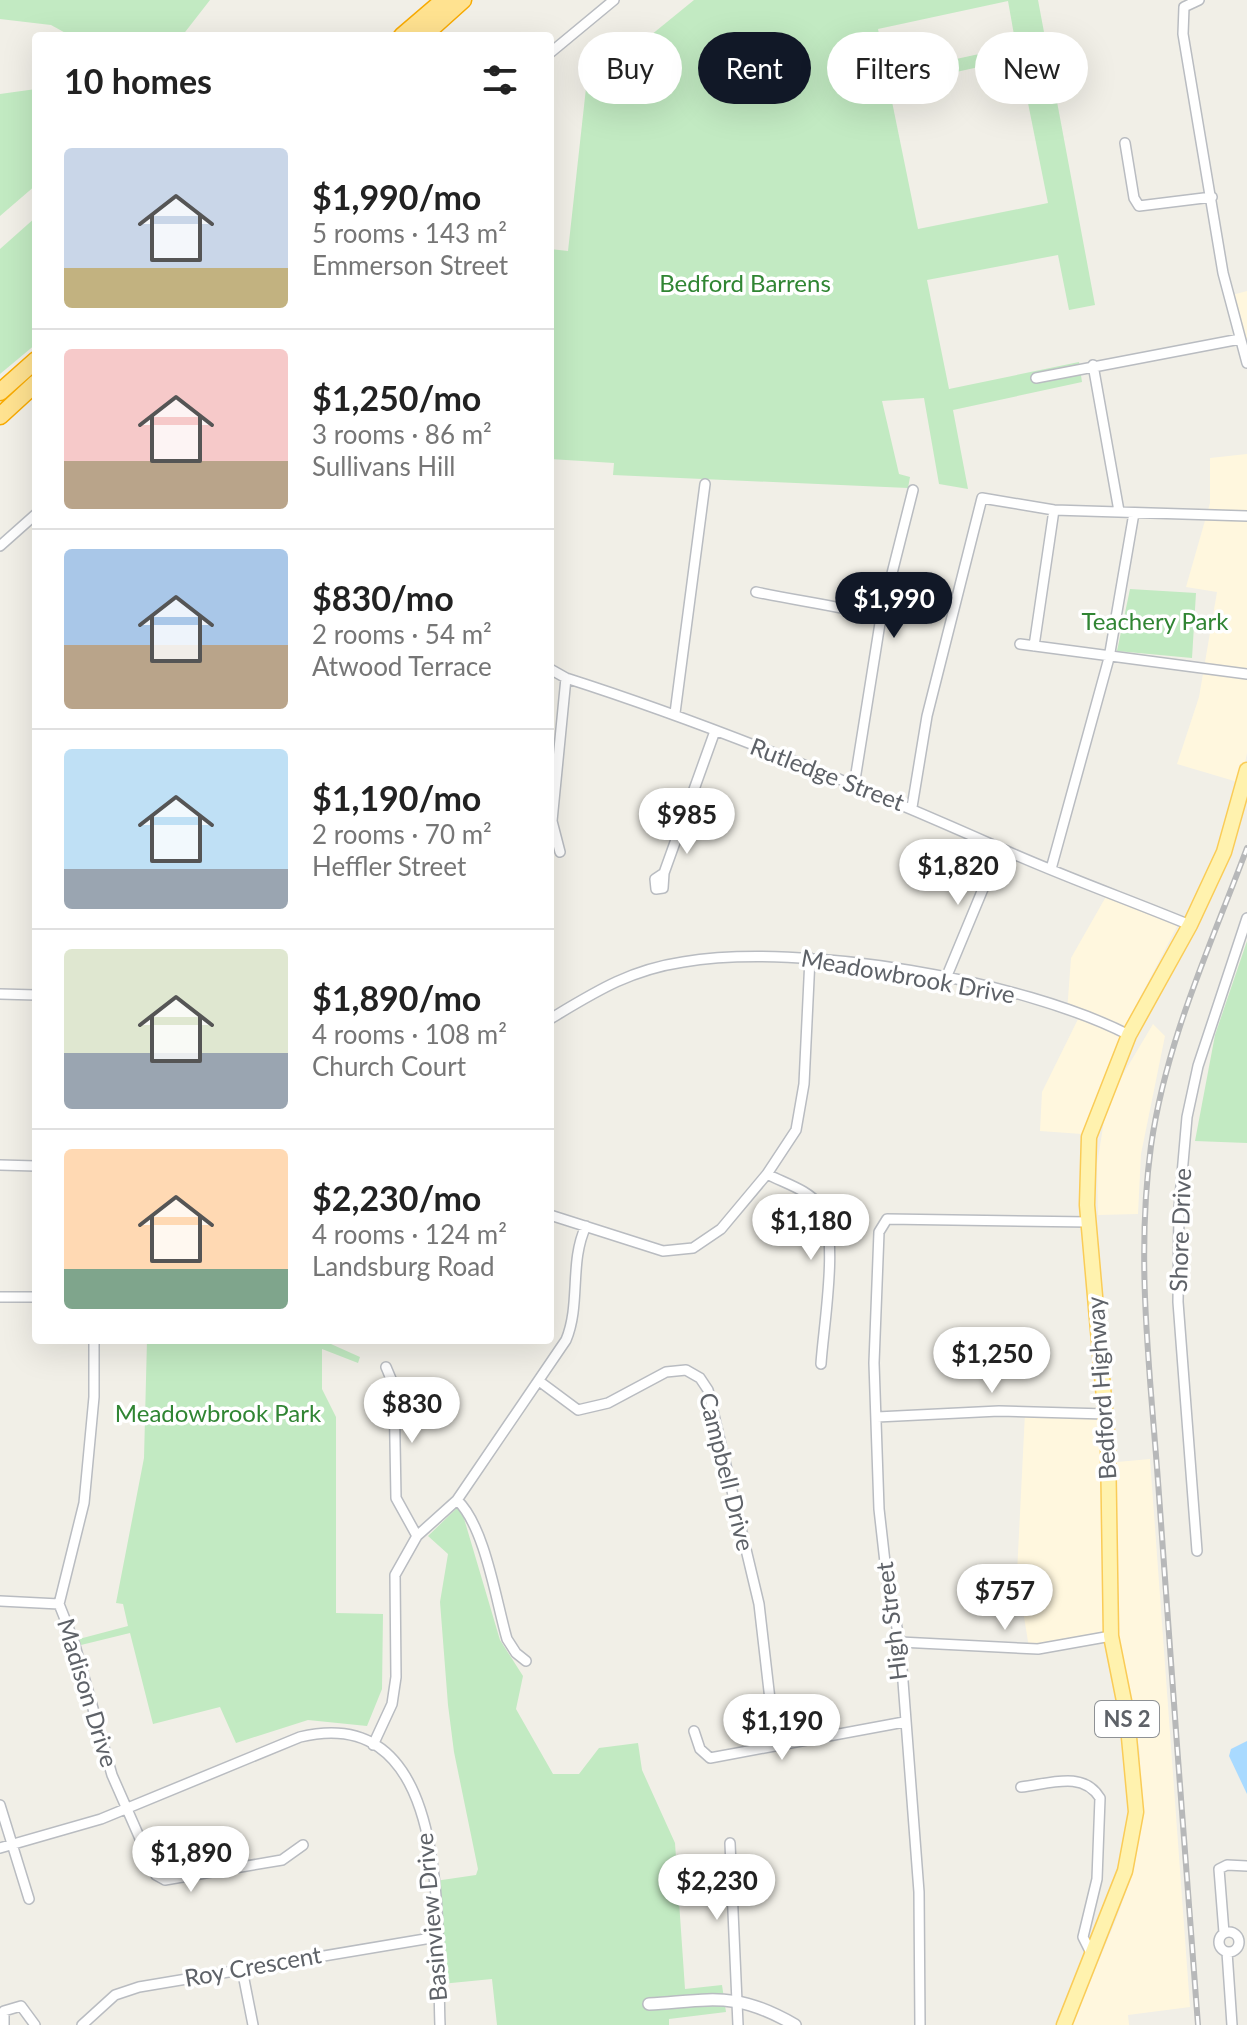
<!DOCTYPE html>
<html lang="en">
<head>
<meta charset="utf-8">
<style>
  body { margin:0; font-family:Lato,sans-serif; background:#f6f6f6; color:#222; height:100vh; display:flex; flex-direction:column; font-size:30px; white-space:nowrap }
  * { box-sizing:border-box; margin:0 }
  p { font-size:26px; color:#767676 }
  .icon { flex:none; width:44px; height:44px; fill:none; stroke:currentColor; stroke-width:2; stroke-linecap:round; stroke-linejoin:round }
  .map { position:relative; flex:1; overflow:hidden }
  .side { position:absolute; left:32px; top:32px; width:522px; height:1312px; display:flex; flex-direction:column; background:#fff; border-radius:8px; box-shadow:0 8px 32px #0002 }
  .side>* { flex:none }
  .banner { position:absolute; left:578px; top:32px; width:548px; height:72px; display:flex; gap:16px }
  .price { position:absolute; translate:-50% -68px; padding:0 18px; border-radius:28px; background:#fff; color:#222; font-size:26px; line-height:52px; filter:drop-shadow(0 2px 4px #0008) }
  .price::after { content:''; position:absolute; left:50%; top:48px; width:24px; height:18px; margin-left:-12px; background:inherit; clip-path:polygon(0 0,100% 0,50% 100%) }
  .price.active { background:#111827; color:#fff }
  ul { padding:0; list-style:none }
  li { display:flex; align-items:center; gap:24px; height:200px; padding:0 32px }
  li+li { border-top:2px solid #e0e0e0 }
  li span { display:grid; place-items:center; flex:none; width:224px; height:160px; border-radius:8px; color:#555 }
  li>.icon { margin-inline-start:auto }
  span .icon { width:96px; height:96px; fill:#fffc; stroke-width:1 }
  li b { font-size:34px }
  h2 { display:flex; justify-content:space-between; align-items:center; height:96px; padding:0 32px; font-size:34px }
  .pill { padding:0 28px; border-radius:36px; background:#fff; box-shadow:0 8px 32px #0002; font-size:28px; line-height:72px }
  .pill.active { background:#111827; color:#fff }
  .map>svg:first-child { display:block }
  .commercial { fill:#fff7de }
  .green { fill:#c2eac2; fill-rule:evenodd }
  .water { fill:#a9daff }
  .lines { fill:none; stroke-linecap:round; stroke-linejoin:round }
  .minor-casing { stroke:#b9bcc1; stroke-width:12 }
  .tertiary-casing { stroke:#b9bcc1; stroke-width:14 }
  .primary-casing { stroke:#facc57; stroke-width:17 }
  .motorway-casing { stroke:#f8aa00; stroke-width:19 }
  .minor { stroke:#fff; stroke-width:9 }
  .tertiary { stroke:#fff; stroke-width:11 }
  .primary { stroke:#fff2ae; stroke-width:14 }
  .motorway { stroke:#ffe290; stroke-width:16 }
  .rail-casing { stroke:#b7b8b9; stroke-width:6 }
  .rail { stroke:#fff; stroke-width:3; stroke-dasharray:9; stroke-linecap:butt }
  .labels { text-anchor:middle; stroke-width:7; stroke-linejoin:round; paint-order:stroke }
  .shield { fill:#fff; stroke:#8e9195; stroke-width:2 }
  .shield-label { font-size:22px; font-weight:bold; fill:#5e6268 }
  .park-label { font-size:24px; fill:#308533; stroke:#fff }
  .street-label { font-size:24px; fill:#5e6268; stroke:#fff }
</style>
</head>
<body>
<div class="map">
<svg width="1247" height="2025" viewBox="0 0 1247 2025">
  <rect width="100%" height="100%" fill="#f1efe7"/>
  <path class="commercial" d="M1247,291v64l-15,-60z
    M1247,454v299l-6,30 -64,-19 22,-67 18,-105 -31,-5 24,-84v-45z
    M1108,893l74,24 -50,96 -50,121 -42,-3 2,-39 37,-75 -12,-5 4,-54z
    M1153,1024l12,12 -24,118 -3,60 -40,1 -1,-51 8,-49 11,-29z
    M1104,1407l4,235 -78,12 -13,-81 8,-160z
    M1150,1459l40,548 -62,8 1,10h-57l45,-108 17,-48 6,-39v-78l-21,-110 -3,-41 1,-139z"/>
  <path class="green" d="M0,0h210l-28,36h-111l-20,-11 -51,-6z
    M694,0h344l57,305 -26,5 -11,-55 -131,25 22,109 130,-27 3,20 -129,28 15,79 -29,-5 -15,-86 -42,3 17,73 11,3 -2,11 -295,-13 1,-12 -64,-4v-210l18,2 18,-163zM1008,1l8,45 -129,28 -9,-45zM1019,58l29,145 -130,26 -29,-142z
    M36,89v96l-36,31v-122z
    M36,217v127l-36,30v-125z
    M1130,589l66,4 -4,65 -75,-7z
    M1247,941v202l-52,-2 20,-106z
    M147,1340h175l38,17 -2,6 -36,-14v40l14,28v196l47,1 -1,75 -15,37 -59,-6 -72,23 -16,-36 -67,17 -23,-91 -49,12 -2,-6 49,-13 -5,-22 -7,-1 28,-145z
    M460,1505l40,135 23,36 -7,33 37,65h26l20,-26 39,-5 4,27 33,73 10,146 37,-4 4,27 -57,7v6h-172l-5,-46 -51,5 -6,-103 41,-6 2,-6 -24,-117 -6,-47 -8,-103 8,-48 -20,-18z"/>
  <path class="water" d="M1247,1741v53l-18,-38 2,-7z"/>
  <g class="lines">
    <g class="minor-casing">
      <path id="minor" d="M1199,0l-15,7 -1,27 40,239 24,90
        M550,53l64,-53
        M1125,143l9,55 5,8 73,-9
        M1093,365l26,146
        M1036,378l204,-39
        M0,546l36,-32
        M756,592c42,9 84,14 125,25
        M1020,644l227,30
        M1034,646l20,-136
        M550,669l16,9c147,47 292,107 434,170 62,28 127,51 190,77
        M675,713l30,-229
        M854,786l27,-169 32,-127
        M912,807l15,-91 55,-218 72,12 193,6
        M560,852l-8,-31 14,-143
        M1051,869l58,-211 25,-145
        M664,873l-9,6 1,10 7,-1 1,-15 51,-142
        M946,978l54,-130
        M0,994l36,1
        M550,1019c45,-27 79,-49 133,-57 119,-20 339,18 446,73
        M0,1165l36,1
        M767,1174c17,9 42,16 53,32 20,27 3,123 1,158
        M550,1215l113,36 30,-3 28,-19 46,-55 29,-44 8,-46 6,-126
        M0,1297h36
        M94,1340v57l-10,106 -25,101 15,38 38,133 44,100 9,5 117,-20 21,-15
        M386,1367l8,19 2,112 21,38
        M539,1381l39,29 30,-7 58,-31 20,-2 14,8 8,12 51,214 13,113 7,28
        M877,1417l122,-6 107,3
        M457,1500c28,26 39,101 50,139l9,14 10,8
        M1197,1551l-19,-249 1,-93 8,-92 11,-51 49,-148
        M0,1601l59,3
        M900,1642l138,7 73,-13
        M694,1731l6,18 10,9 194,-36
        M373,1745l19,-41 4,-27 -1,-102 22,-39 40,-36 109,-160c15,-36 3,-78 20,-114
        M1021,1787c28,-3 62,-17 79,11l-3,81 -14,58 10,20
        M0,1805l29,94
        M730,1843l8,182
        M0,1848l101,-29 199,-82c155,-37 136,195 140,288
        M1219 1942a10 10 0 1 1 20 0a10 10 0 1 1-20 0Z
        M1224,1933l-5,-64 8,-4 20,1
        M1227,1952l5,73
        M242,1969l11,56
        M4,2025v-14l17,-5 14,19
        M82,2025l33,-30 24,-8 298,-50
        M920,2025l-1,-133 -19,-250 -13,-62 -8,-71 -5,-146 5,-131 8,-13 202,3"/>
    </g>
    <g class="tertiary-casing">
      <path id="tertiary" d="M649,2004c65,-4 87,-13 146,21"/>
    </g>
    <g class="primary-casing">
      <path id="primary" d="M1064,2025l61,-154 11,-59 -9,-96 -16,-80 -3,-192 -21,-239 2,-68 40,-102 61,-110 34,-73 23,-82"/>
    </g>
    <g class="motorway-casing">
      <path id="motorway" d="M402,36l42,-36
        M423,36l40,-36
        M0,392l36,-32
        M0,416l36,-33"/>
    </g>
    <use href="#minor" class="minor"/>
    <use href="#tertiary" class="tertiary"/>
    <use href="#primary" class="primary"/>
    <use href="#motorway" class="motorway"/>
    <g class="rail-casing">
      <path id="rail" d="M1198,2025c-13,-177 -27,-353 -39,-530 -8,-116 -24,-233 -8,-349 15,-105 59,-199 96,-298"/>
    </g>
    <use href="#rail" class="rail"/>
  </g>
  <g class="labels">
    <rect class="shield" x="1095" y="1701" width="64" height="36" rx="6"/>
    <g class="shield-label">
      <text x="1127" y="1727">NS 2</text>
    </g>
    <g class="park-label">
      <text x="745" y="292">Bedford Barrens</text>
      <text x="1155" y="630">Teachery Park</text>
      <text x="218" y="1422">Meadowbrook Park</text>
    </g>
    <g class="street-label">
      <text transform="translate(827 775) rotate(21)" y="8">Rutledge Street</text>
      <text transform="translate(908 977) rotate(10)" y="8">Meadowbrook Drive</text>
      <text transform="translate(1181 1230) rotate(-88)" y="8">Shore Drive</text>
      <text transform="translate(1102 1388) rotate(-94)" y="8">Bedford Highway</text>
      <text transform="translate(726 1472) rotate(76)" y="8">Campbell Drive</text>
      <text transform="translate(892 1621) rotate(-97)" y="8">High Street</text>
      <text transform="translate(87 1693) rotate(73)" y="8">Madison Drive</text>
      <text transform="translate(432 1917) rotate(-95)" y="8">Basinview Drive</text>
      <text transform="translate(253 1967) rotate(-10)" y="8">Roy Crescent</text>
    </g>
  </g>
</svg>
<b class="price active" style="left:894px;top:640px">$1,990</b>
<b class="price" style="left:687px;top:856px">$985</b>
<b class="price" style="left:958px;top:907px">$1,820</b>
<b class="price" style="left:811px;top:1262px">$1,180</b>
<b class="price" style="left:992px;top:1395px">$1,250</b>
<b class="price" style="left:412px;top:1445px">$830</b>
<b class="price" style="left:1005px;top:1632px">$757</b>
<b class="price" style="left:782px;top:1762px">$1,190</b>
<b class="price" style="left:191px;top:1894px">$1,890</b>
<b class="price" style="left:717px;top:1922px">$2,230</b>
<div class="banner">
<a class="pill">Buy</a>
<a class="pill active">Rent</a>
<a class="pill">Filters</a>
<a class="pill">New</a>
</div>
<section class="side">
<h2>10 homes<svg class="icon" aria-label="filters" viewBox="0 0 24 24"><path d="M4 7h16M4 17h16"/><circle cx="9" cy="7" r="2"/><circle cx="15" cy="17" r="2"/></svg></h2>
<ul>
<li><span style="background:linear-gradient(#c9d6e8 75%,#c2b280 0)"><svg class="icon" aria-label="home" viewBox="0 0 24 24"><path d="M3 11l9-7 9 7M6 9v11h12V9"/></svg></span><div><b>$1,990/mo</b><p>5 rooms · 143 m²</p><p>Emmerson Street</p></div></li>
<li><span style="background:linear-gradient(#f6c9c9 70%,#b9a48a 0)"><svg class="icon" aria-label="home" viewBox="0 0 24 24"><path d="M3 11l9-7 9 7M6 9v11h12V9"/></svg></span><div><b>$1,250/mo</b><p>3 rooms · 86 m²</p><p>Sullivans Hill</p></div></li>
<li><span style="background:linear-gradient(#a9c7e8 60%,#b9a48a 0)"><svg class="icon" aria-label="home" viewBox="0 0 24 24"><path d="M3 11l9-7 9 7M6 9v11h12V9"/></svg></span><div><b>$830/mo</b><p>2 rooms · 54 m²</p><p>Atwood Terrace</p></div></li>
<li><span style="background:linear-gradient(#bfe0f5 75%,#9aa5b1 0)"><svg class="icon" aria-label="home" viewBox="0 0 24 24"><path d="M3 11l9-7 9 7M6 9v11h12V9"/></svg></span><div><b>$1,190/mo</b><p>2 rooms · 70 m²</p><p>Heffler Street</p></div></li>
<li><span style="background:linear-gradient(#dfe7d0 65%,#9aa5b1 0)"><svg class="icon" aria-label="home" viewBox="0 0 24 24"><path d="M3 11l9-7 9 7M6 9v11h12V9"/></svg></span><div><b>$1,890/mo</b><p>4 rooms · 108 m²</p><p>Church Court</p></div></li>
<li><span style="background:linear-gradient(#ffd9b3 75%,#7fa58c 0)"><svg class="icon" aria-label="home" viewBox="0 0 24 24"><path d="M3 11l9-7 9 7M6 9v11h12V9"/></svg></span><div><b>$2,230/mo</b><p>4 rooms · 124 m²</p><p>Landsburg Road</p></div></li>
</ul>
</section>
</div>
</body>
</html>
